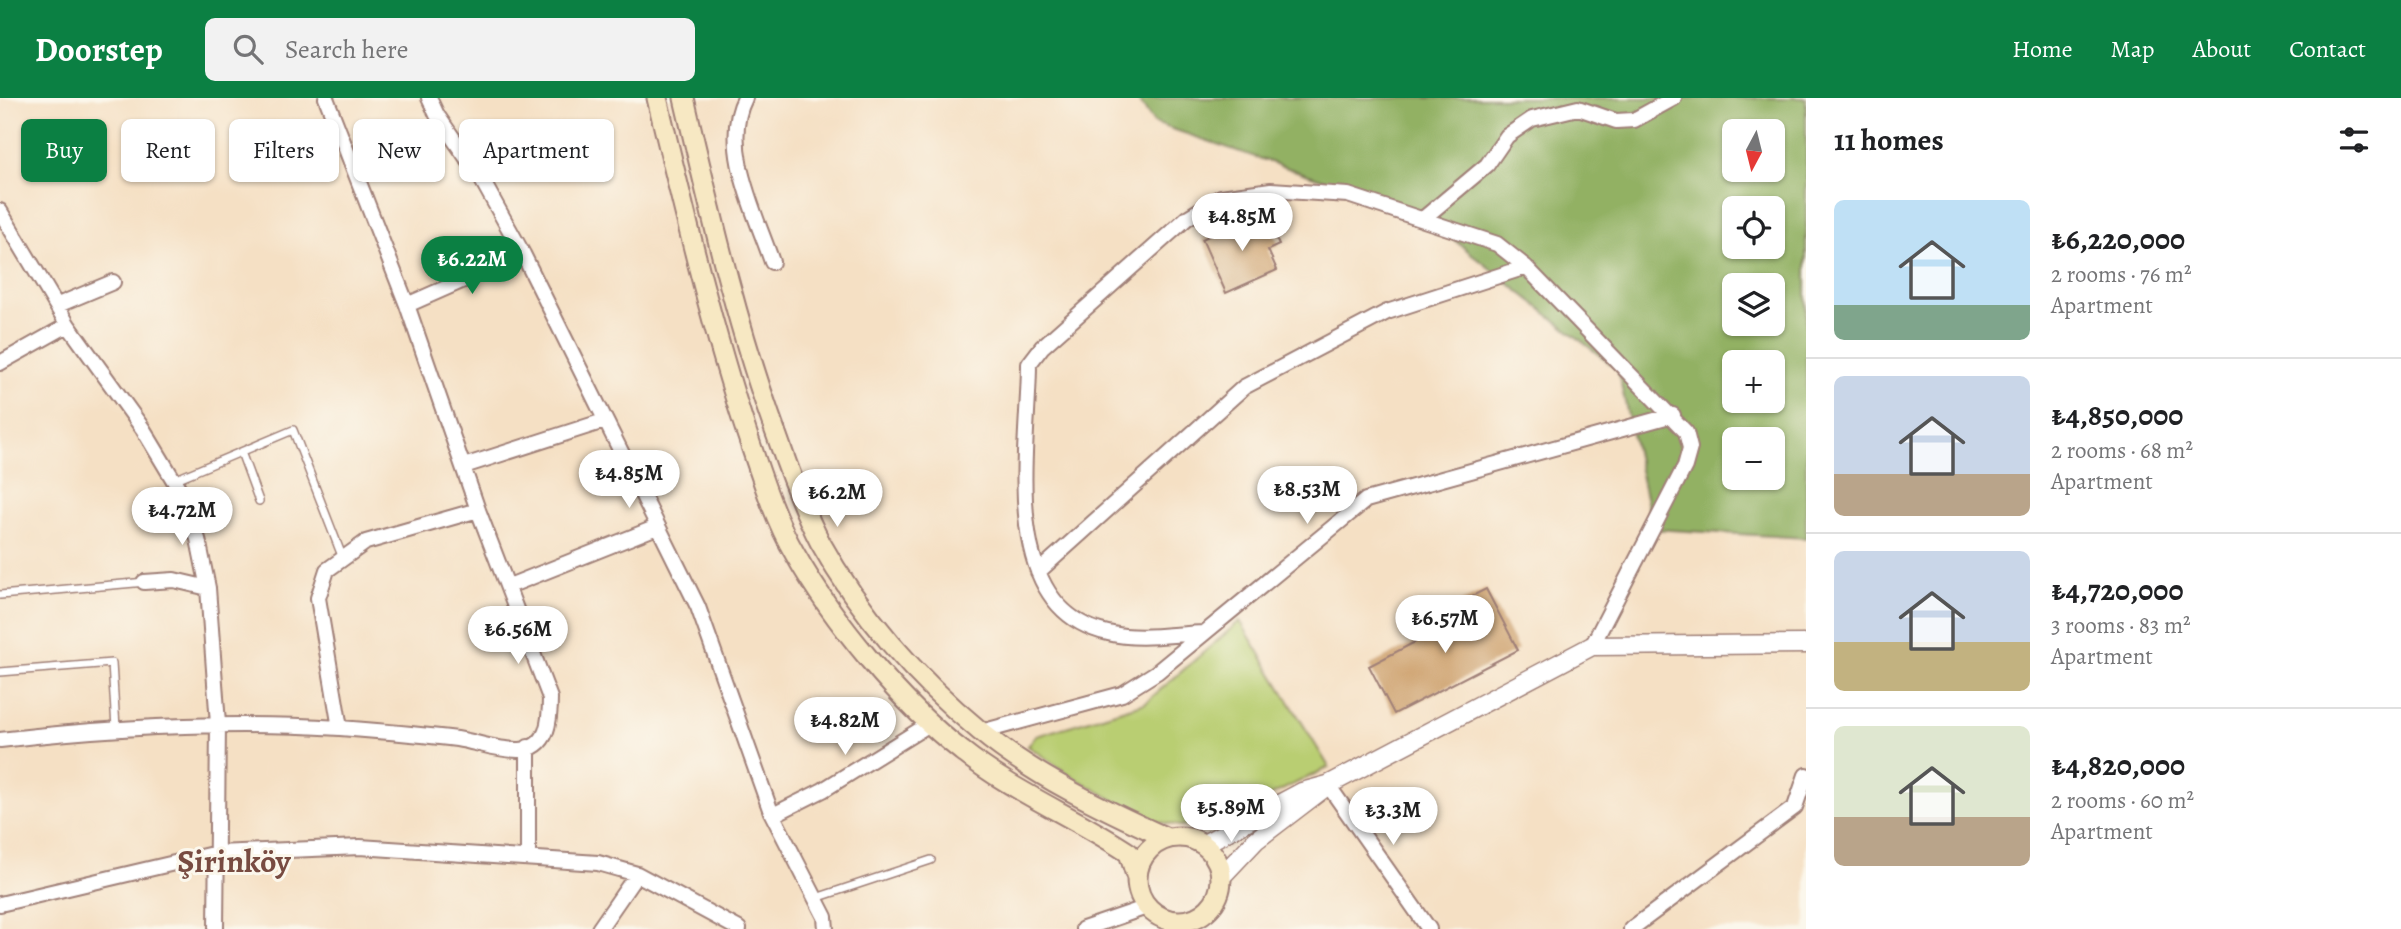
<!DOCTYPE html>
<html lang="en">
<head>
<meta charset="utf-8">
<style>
  body { margin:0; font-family:Alegreya,serif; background:#f2f2f2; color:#202124; height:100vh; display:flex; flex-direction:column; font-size:26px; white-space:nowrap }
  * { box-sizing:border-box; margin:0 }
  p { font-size:23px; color:#757577 }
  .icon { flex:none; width:38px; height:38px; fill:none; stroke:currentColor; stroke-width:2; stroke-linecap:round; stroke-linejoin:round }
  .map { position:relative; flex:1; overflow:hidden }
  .panel { display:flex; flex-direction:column; background:#fff; width:595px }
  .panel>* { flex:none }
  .guide { position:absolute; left:21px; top:21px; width:665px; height:63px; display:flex; gap:14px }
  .needle { width:46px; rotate:187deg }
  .tools { position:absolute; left:1722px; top:21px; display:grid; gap:14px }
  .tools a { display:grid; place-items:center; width:63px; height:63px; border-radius:10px; background:#fff; box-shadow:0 2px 5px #0004; font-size:35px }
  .price { position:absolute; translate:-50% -60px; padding:0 16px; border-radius:24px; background:#fff; color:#222; font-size:23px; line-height:46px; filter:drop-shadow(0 2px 4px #0008) }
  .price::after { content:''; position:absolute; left:50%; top:42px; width:21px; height:16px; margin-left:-10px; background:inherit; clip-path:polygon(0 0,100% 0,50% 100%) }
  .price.on { background:#0b8043; color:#fff }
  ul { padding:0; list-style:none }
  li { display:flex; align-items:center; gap:21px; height:175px; padding:0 28px }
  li+li { border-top:2px solid #e0e0e0 }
  li span { display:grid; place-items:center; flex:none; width:196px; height:140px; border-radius:10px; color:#555 }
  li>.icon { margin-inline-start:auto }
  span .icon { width:84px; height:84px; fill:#fffc; stroke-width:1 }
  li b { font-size:30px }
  h2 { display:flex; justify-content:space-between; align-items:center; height:84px; padding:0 28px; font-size:30px }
  .pill { padding:0 24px; border-radius:10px; background:#fff; box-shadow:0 2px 5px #0004; font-size:24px; line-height:63px }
  .pill.on { background:#0b8043; color:#fff }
  header { display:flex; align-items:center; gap:42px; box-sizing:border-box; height:98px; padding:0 35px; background:#0b8043; color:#fff }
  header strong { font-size:33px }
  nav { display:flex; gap:38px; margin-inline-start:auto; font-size:24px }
  .search { width:490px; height:63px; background:#f2f2f2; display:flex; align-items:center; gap:18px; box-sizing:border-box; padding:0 24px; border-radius:10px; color:#757577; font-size:26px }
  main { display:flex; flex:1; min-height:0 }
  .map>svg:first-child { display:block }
  .green { fill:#b9ce72; stroke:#82764e; stroke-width:2 }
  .forest { fill:#92b164; stroke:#6e6848; stroke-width:2; fill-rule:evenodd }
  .building { fill:#cc9e69 }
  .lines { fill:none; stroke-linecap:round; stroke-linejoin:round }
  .service-casing { stroke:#a08078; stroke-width:10 }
  .minor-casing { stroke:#a08078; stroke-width:18 }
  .tertiary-casing { stroke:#a08078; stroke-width:21 }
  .secondary-casing { stroke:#a08078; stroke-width:23 }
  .service { stroke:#fff; stroke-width:7 }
  .minor { stroke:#fff; stroke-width:14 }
  .tertiary { stroke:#fff; stroke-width:18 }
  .secondary { stroke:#f7e8c3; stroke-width:19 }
  .labels { text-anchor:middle; stroke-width:6; stroke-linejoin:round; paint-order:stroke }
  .district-label { font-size:32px; font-weight:bold; fill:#784b41; stroke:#fbf7ec }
</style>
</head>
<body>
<header>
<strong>Doorstep</strong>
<div class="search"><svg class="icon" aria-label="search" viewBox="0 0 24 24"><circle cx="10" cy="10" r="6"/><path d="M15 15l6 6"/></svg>Search here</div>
<nav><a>Home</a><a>Map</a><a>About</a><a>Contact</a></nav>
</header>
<main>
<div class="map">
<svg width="1806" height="831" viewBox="0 0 1806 831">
  <rect width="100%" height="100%" fill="#fbf7ec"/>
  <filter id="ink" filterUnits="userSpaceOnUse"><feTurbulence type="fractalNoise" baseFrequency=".0143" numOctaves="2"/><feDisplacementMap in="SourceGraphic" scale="14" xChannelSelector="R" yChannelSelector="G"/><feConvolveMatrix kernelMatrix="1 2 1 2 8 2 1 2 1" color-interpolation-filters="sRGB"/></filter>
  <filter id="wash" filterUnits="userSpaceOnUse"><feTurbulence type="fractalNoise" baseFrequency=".00686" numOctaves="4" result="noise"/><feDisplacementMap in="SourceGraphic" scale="28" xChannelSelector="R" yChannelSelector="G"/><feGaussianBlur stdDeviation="1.57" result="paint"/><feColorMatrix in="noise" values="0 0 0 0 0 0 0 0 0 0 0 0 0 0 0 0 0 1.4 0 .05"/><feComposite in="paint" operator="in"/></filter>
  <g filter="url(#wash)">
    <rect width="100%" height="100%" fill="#f5e0c4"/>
    <path class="green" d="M1240,523l89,146 -117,57 -33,2 -32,-7 -77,-44 -42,-29 8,-10 109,-33z"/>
    <path class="forest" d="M1137,0h669v440l-153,-9 -35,-159 -199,-158 -265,-89zM1734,33h39v39h-39zM1734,110h39v39h-39zM1734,187h39v39h-39zM1734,264h39v39h-39zM1734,341h39v39h-39z"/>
    <g id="blocks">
      <path class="building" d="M1250,119l4,9 13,-6 12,25 -11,5 9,20 -51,23 -24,-54z
        M1486,491l32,61 -124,64 -25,-48 98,-51 -7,-13z"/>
    </g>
  </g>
  <g filter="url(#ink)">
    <use href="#blocks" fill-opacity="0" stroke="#a08078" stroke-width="2"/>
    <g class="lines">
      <g class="service-casing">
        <path id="service" d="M241,354l18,49
          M174,382l119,-50 49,126
          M0,497l146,-13
          M0,574l112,-9 4,65
          M816,800l115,-38"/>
      </g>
      <g class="minor-casing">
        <path id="minor" d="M429,0l8,17 45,65 41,74 175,353 73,205 54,105 1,12
          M745,0c-25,48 11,116 27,164
          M0,113l68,114 75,104 39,65 16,45 10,49 10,136 -2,205
          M1424,120l63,-53 20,-29 25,-17 46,-11 38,13 18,-1 40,-22
          M58,207l55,-23
          M407,207l116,-51
          M0,265l68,-38
          M464,368l140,-45
          M1038,474l206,-185 143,-75 139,-45
          M144,484l30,-2 34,8
          M509,488l148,-59
          M1204,535c-32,1 -64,8 -96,0 -112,-25 -79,-186 -79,-269l13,-17 145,-129 34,-21 50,-7 77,5 149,49 29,23 160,165 4,16 -5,18 -93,180
          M340,630l-22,-130 9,-28 39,-28 112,-32
          M981,634l141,-38 35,-22 209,-172 307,-85
          M0,642c113,-13 226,-19 340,-12 39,3 78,6 117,11 19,3 43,12 63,11 29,-2 30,-30 30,-52l-72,-188 -71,-205 -81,-207
          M1328,687l101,144
          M773,717l50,-25 108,-67
          M528,759v-110
          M0,806l217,-51 143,-6 238,16 39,11 102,55
          M599,831l38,-55
          M1083,831l64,-22
          M1631,831l164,-122 11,-32"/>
      </g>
      <g class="tertiary-casing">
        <path id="tertiary" d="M1328,687l264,-139 214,-2
          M1204,746l98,-52 26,-7 -72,55 -35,37"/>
      </g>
      <g class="secondary-casing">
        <path id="secondary" d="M657,0c27,112 53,223 89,333 14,41 27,85 49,123 37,66 107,151 167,197 51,41 113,66 167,102l7,22
          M684,0c27,115 53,230 94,341 12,35 25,70 42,103 39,71 97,137 160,189 54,45 123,78 187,107
          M1137 781a42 42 0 1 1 84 0a42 42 0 1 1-84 0Z"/>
      </g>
      <use href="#service" class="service"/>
      <use href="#minor" class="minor"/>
      <use href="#tertiary" class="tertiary"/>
      <use href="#secondary" class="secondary"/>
    </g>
  </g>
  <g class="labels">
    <g class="district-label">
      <text x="234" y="774">Şirinköy</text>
    </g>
  </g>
</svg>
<div class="tools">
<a><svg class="needle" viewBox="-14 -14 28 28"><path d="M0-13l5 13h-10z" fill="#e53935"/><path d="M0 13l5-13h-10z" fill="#757577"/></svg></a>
<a><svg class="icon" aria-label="locate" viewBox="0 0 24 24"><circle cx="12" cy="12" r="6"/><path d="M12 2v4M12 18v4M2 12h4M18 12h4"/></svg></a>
<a><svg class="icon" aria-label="layers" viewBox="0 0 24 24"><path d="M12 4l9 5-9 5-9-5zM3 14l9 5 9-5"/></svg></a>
<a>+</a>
<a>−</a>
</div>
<b class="price" style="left:1242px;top:155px">₺4.85M</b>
<b class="price on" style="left:472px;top:198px">₺6.22M</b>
<b class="price" style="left:629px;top:412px">₺4.85M</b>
<b class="price" style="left:1307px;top:428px">₺8.53M</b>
<b class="price" style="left:837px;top:431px">₺6.2M</b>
<b class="price" style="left:182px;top:449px">₺4.72M</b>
<b class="price" style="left:1445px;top:557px">₺6.57M</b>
<b class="price" style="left:518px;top:568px">₺6.56M</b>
<b class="price" style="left:845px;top:659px">₺4.82M</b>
<b class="price" style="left:1231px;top:746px">₺5.89M</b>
<b class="price" style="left:1393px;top:749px">₺3.3M</b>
<div class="guide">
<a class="pill on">Buy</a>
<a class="pill">Rent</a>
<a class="pill">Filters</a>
<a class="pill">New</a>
<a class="pill">Apartment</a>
</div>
</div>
<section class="panel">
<h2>11 homes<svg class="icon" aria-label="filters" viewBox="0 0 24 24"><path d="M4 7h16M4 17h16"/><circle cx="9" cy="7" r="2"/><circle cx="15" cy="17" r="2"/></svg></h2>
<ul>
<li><span style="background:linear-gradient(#bfe0f5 75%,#7fa58c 0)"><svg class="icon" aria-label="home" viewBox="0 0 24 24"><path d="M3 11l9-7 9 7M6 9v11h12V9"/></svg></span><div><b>₺6,220,000</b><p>2 rooms · 76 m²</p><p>Apartment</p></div></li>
<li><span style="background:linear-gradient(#c9d6e8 70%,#b9a48a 0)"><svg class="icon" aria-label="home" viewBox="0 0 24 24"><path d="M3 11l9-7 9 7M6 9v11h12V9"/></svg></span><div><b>₺4,850,000</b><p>2 rooms · 68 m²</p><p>Apartment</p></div></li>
<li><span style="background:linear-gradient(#c9d6e8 65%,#c2b280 0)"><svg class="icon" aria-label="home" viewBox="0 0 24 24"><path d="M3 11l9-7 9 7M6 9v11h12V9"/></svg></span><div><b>₺4,720,000</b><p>3 rooms · 83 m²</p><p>Apartment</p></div></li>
<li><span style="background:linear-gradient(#dfe7d0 65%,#b9a48a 0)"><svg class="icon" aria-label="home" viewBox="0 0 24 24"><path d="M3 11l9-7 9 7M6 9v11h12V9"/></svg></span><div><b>₺4,820,000</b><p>2 rooms · 60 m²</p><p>Apartment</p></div></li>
</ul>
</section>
</main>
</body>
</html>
